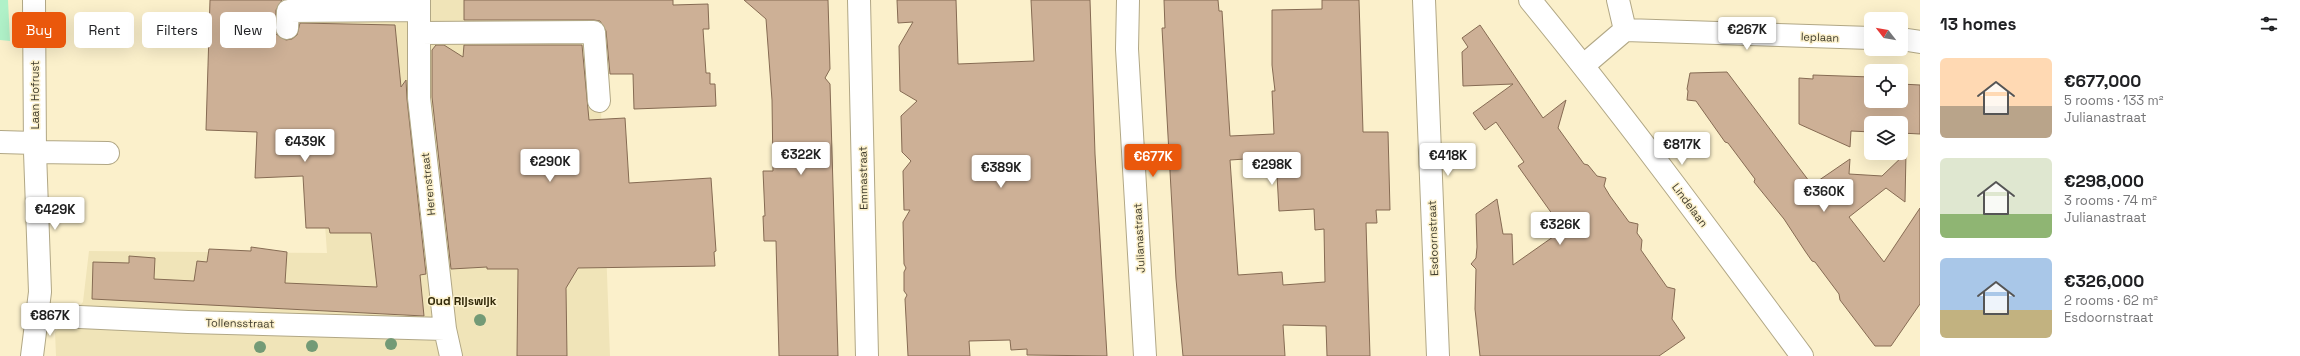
<!DOCTYPE html>
<html lang="en">
<head>
<meta charset="utf-8">
<style>
  body { margin:0; font-family:"Space Grotesk",sans-serif; background:#f6f6f6; color:#202124; height:100vh; display:flex; flex-direction:column; font-size:15px; white-space:nowrap }
  * { box-sizing:border-box; margin:0 }
  p { font-size:13px; color:#757577 }
  .icon { flex:none; width:22px; height:22px; fill:none; stroke:currentColor; stroke-width:2; stroke-linecap:round; stroke-linejoin:round }
  .map { position:relative; flex:1; overflow:hidden }
  .side { display:flex; flex-direction:column; background:#fff; width:380px }
  .side>* { flex:none }
  .hud { position:absolute; left:12px; top:12px; width:380px; height:36px; display:flex; gap:8px }
  .needle { width:26px; rotate:301deg }
  .fabs { position:absolute; left:1864px; top:12px; display:grid; gap:8px }
  .fabs a { display:grid; place-items:center; width:44px; height:44px; border-radius:6px; background:#fff; box-shadow:0 4px 16px #0002; font-size:20px }
  .price { position:absolute; translate:-50% -34px; padding:0 9px; border-radius:4px; background:#fff; color:#222; font-size:13px; line-height:26px; filter:drop-shadow(0 1px 2px #0008) }
  .price::after { content:''; position:absolute; left:50%; top:24px; width:12px; height:9px; margin-left:-6px; background:inherit; clip-path:polygon(0 0,100% 0,50% 100%) }
  .price.on { background:#ea580c; color:#fff }
  ul { padding:0; list-style:none }
  li { display:flex; align-items:center; gap:12px; height:100px; padding:0 20px }
  li span { display:grid; place-items:center; flex:none; width:112px; height:80px; border-radius:6px; color:#555 }
  li>.icon { margin-inline-start:auto }
  span .icon { width:48px; height:48px; fill:#fffc; stroke-width:1 }
  li b { font-size:17px }
  h2 { display:flex; justify-content:space-between; align-items:center; height:48px; padding:0 20px; font-size:17px }
  .tag { padding:0 14px; border-radius:6px; background:#fff; box-shadow:0 4px 16px #0002; font-size:14px; line-height:36px }
  .tag.on { background:#ea580c; color:#fff }
  main { display:flex; flex:1; min-height:0 }
  .map>svg:first-child { display:block }
  .built { fill:#f0e4b8 }
  .green { fill:#b0f1c8 }
  .building { fill:#cdb096; stroke:#866b53; fill-rule:evenodd }
  .lines { fill:none; stroke-linecap:round; stroke-linejoin:round }
  .minor-casing { stroke:#b1a785; stroke-width:24 }
  .major-casing { stroke:#b1a785; stroke-width:24 }
  .minor { stroke:#fff; stroke-width:22 }
  .major { stroke:#fff; stroke-width:22 }
  .tree { fill:#739a76 }
  .labels { text-anchor:middle; stroke-width:3; stroke-linejoin:round; paint-order:stroke }
  .street-label { font-size:11px; fill:#403c2d; stroke:#fbf0cb }
  .neighbourhood-label { font-size:12px; font-weight:bold; fill:#332a0a; stroke:#fbf0cb }
</style>
</head>
<body>
<main>
<div class="map">
<svg width="1920" height="356" viewBox="0 0 1920 356">
  <rect width="100%" height="100%" fill="#fbf0cb"/>
  <path class="built" d="M309,0h288l13,356h-554l-1,-24 28,-30 6,-51 238,2z"/>
  <path class="green" d="M0,0h8l2,41 -10,-1z"/>
  <path class="building" d="M210,0h72l-6,10 -1,18 1,6 10,6 6,-1 5,-4 3,-12 95,2 6,62 5,-7 1,19 19,175 -6,1 4,41 -332,-17 1,-37 36,1v-7l26,2 -1,21 40,2 3,-20 10,1 2,-13 42,2v-4l36,5 -2,31 92,4 -6,-54h-41l-1,-5h-23l-3,-52 -48,2 2,-46 -51,-2z
    M464,0h209v5l35,-1 1,25h-6l3,44h4v11h5l1,22 -82,3 -1,-35h-23l-4,-43 -6,-10 -6,-1h-130z
    M744,0h84l2,69 -5,9 5,6 8,272h-59l-3,-115h-12l-1,-25h2l-2,-45h10l-1,-71 -6,-81z
    M897,0h59l2,64 76,-3 -3,-61h59l5,154 12,202 -80,-1v-6l-16,1 -1,-10 -41,1 1,15h-62l-3,-57 2,-4 -3,-4v-19l2,-4 -2,-4 -1,-42 7,-12h-6l-1,-39 8,-10 -9,-9 -1,-36 16,-15 -17,-10 -1,-45 14,-24 -15,1z
    M1164,0h54l1,11h3l8,125 44,-2 -2,-43h3l-3,-26v-55l50,-1v-9h37l4,132h25l2,78h-14l1,13h-11l4,133h-43l-1,-30 -43,-1 2,31h-102l-7,-77 -14,-251h3zM1276,157l3,54 35,-2 1,21 9,-1 1,53 -42,3 -1,-13 -44,3 -8,-115z
    M1480,25l63,93 23,-18 -8,28 26,36 4,1 9,11 9,2 -2,8 6,10 19,26 9,2 -1,9 5,7 -1,10 26,37 8,2 -3,30 13,19 -26,18h-179l-5,-47 1,-40 -5,-5 5,-6 1,-11 -1,-33 21,-15 6,35h9l1,31 47,-33h5l-47,-66 6,-4 -28,-40 -11,8 -12,-17 40,-29 -50,2 -1,-34 6,-5 -6,-9z
    M436,45h8l19,12 1,-12h118l7,75 36,-2 4,65 82,-5 5,73 -2,1 1,14 -137,2 -12,20 1,68h-50l1,-87h-31v-2l-36,2 -19,-172v-47z
    M1727,72l85,113 38,-26 -1,15 33,2 24,-23 -1,49 -19,-14 -37,29 35,45 36,-54v96l-29,42h-16l-35,-46 -1,-6 -24,-32 -3,-1 -7,-10 -21,-32 -30,-37 1,-3 -27,-36 -3,-1 -29,-41 -9,-1 1,-9 -1,-2 3,-16z
    M1813,75l58,2v24h30v-17l19,1v49l-19,-1v-10h-30v9l-20,-1 -1,16 -51,-23v-46l14,1z"/>
  <g class="lines">
    <g class="minor-casing">
      <path id="minor" d="M419,0v98l26,231 6,27
        M859,0l8,356
        M1128,0l-1,49 18,307
        M1424,0l14,356
        M1618,0l7,30
        M287,28l1,-17 131,-1
        M1625,30l246,8
        M419,33l175,-1 5,69
        M1901,39l19,3
        M1584,65l41,-35
        M0,142l35,1
        M35,152l73,1
        M36,315l152,7 257,7
        M32,356l8,-64 -5,-140 -1,-152"/>
    </g>
    <g class="major-casing">
      <path id="major" d="M1530,0c95,116 183,236 272,356"/>
    </g>
    <use href="#minor" class="minor"/>
    <use href="#major" class="major"/>
  </g>
  <g class="tree">
    <circle cx="480" cy="320" r="6"/>
    <circle cx="391" cy="344" r="6"/>
    <circle cx="312" cy="346" r="6"/>
    <circle cx="260" cy="347" r="6"/>
  </g>
  <g class="labels">
    <g class="street-label">
      <text transform="translate(1820 37) rotate(2)" y="4">Ieplaan</text>
      <text transform="translate(35 95) rotate(-90)" y="4">Laan Hofrust</text>
      <text transform="translate(863 178) rotate(-91)" y="4">Emmastraat</text>
      <text transform="translate(428 184) rotate(-96)" y="4">Herenstraat</text>
      <text transform="translate(1690 205) rotate(53)" y="4">Lindelaan</text>
      <text transform="translate(1139 238) rotate(-93)" y="4">Julianastraat</text>
      <text transform="translate(1433 238) rotate(-92)" y="4">Esdoornstraat</text>
      <text transform="translate(240 323) rotate(1)" y="4">Tollensstraat</text>
    </g>
    <g class="neighbourhood-label">
      <text x="462" y="305">Oud Rijswijk</text>
    </g>
  </g>
</svg>
<div class="fabs">
<a><svg class="needle" viewBox="-14 -14 28 28"><path d="M0-13l5 13h-10z" fill="#e53935"/><path d="M0 13l5-13h-10z" fill="#757577"/></svg></a>
<a><svg class="icon" aria-label="locate" viewBox="0 0 24 24"><circle cx="12" cy="12" r="6"/><path d="M12 2v4M12 18v4M2 12h4M18 12h4"/></svg></a>
<a><svg class="icon" aria-label="layers" viewBox="0 0 24 24"><path d="M12 4l9 5-9 5-9-5zM3 14l9 5 9-5"/></svg></a>
</div>
<b class="price" style="left:1747px;top:51px">€267K</b>
<b class="price" style="left:305px;top:163px">€439K</b>
<b class="price" style="left:1682px;top:166px">€817K</b>
<b class="price" style="left:801px;top:176px">€322K</b>
<b class="price" style="left:1448px;top:177px">€418K</b>
<b class="price on" style="left:1153px;top:178px">€677K</b>
<b class="price" style="left:550px;top:183px">€290K</b>
<b class="price" style="left:1272px;top:186px">€298K</b>
<b class="price" style="left:1001px;top:189px">€389K</b>
<b class="price" style="left:1824px;top:213px">€360K</b>
<b class="price" style="left:55px;top:231px">€429K</b>
<b class="price" style="left:1560px;top:246px">€326K</b>
<b class="price" style="left:50px;top:337px">€867K</b>
<div class="hud">
<a class="tag on">Buy</a>
<a class="tag">Rent</a>
<a class="tag">Filters</a>
<a class="tag">New</a>
</div>
</div>
<section class="side">
<h2>13 homes<svg class="icon" aria-label="filters" viewBox="0 0 24 24"><path d="M4 7h16M4 17h16"/><circle cx="9" cy="7" r="2"/><circle cx="15" cy="17" r="2"/></svg></h2>
<ul>
<li><span style="background:linear-gradient(#ffd9b3 60%,#b9a48a 0)"><svg class="icon" aria-label="home" viewBox="0 0 24 24"><path d="M3 11l9-7 9 7M6 9v11h12V9"/></svg></span><div><b>€677,000</b><p>5 rooms · 133 m²</p><p>Julianastraat</p></div></li>
<li><span style="background:linear-gradient(#dfe7d0 70%,#8fb573 0)"><svg class="icon" aria-label="home" viewBox="0 0 24 24"><path d="M3 11l9-7 9 7M6 9v11h12V9"/></svg></span><div><b>€298,000</b><p>3 rooms · 74 m²</p><p>Julianastraat</p></div></li>
<li><span style="background:linear-gradient(#a9c7e8 65%,#c2b280 0)"><svg class="icon" aria-label="home" viewBox="0 0 24 24"><path d="M3 11l9-7 9 7M6 9v11h12V9"/></svg></span><div><b>€326,000</b><p>2 rooms · 62 m²</p><p>Esdoornstraat</p></div></li>
</ul>
</section>
</main>
</body>
</html>
